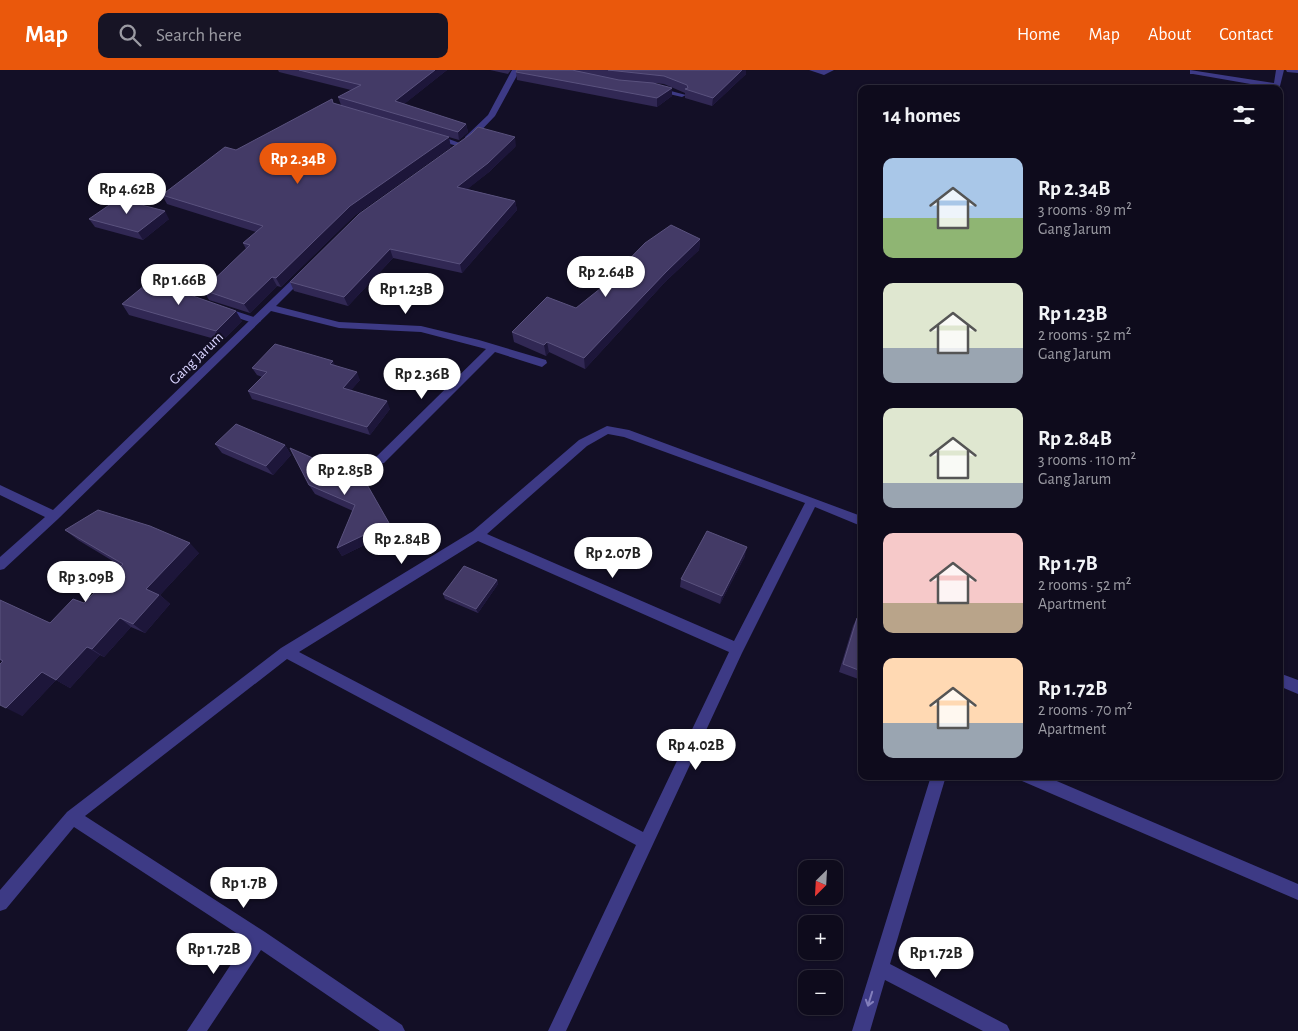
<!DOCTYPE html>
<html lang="en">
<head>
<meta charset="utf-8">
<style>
  body { margin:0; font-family:"Alegreya Sans",sans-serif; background:#171425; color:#f1f3f6; height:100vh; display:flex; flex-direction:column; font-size:19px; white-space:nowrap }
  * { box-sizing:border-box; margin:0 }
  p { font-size:16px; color:#9b9ba3 }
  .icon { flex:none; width:28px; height:28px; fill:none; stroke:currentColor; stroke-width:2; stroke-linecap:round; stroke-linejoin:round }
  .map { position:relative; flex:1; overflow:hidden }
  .details { position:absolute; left:858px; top:15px; width:425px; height:695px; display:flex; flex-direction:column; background:#0e0b1c; border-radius:10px; box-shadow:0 1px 4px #0004,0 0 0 1px #2e2b3b }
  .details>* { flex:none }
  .needle { width:32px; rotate:204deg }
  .buttons { position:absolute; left:798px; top:790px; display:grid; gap:10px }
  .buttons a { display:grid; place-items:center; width:45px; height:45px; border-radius:10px; background:#0e0b1c; box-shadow:0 1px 4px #0004,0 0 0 1px #2e2b3b; font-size:25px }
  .price { position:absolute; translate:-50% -42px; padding:0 11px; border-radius:18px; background:#fff; color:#222; font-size:16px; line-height:32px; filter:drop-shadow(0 1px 2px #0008) }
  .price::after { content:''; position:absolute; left:50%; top:30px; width:15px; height:11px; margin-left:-8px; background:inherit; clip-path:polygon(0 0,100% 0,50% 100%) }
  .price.selected { background:#ea580c; color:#fff }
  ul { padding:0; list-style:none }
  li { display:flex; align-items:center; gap:15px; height:125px; padding:0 25px }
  li span { display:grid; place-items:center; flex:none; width:140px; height:100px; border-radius:10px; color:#555 }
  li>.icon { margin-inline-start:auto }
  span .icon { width:60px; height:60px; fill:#fffc; stroke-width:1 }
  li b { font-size:21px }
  h2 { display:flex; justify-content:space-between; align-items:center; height:60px; padding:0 25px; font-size:21px }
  header { display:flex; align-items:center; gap:30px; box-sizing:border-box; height:70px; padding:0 25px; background:#ea580c; color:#fff }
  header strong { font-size:24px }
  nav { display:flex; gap:28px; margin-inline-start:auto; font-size:18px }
  .search { width:350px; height:45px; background:#171425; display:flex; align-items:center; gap:12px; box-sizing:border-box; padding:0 18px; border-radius:10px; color:#9b9ba3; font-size:19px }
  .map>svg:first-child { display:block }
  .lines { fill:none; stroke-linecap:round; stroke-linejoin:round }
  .lane { fill:#3d3a85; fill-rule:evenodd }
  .street { fill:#3d3a85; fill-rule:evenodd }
  .wall { fill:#312854 }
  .shaded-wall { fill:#1d163a }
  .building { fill:#433a66; stroke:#5a527e }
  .oneway { stroke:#837fbc }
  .labels { text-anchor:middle; stroke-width:4; stroke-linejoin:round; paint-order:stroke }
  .far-street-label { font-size:15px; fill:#d9d4ff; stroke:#130f26 }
</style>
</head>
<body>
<header>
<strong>Map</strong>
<div class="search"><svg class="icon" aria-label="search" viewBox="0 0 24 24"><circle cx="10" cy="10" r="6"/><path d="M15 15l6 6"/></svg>Search here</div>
<nav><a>Home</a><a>Map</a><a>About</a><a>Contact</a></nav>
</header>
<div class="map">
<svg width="1298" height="961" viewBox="0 0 1298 961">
  <rect width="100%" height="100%" fill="#130f26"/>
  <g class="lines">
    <path class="lane" d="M223,237l37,12 1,2 -5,3 -36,-12 -2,-2z"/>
    <path class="street" d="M512,0h8l-25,46 -24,25h-6v-4l23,-22z
      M809,0h25l-10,5z
      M1190,0l84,13 2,-13h8l-5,20v-1l-86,-15h-3z
      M1286,0h12v3l-11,-1z
      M652,16l34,9 -4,2 -30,-7z
      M432,65h6l27,10 -4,2 -29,-8z
      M304,200l5,3 -33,33 63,16 82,4 58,14 67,20 1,3 -5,4 -47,-15 -111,111 -4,1 -6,-4 2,-3 110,-108 -65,-17 -82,-4 -68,-17 -213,208 -54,50 -4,1v-13l45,-40 -45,-22v-10l53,25 248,-239z
      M607,356l22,4 232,86v10l-46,-19 -73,146 -176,378h-18l88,-186 -349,-186 -202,157 180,116 137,93 3,6h-25l-119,-81 -54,81h-20l60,-91 -173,-113 -68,82 -6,2v-21l67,-78 214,-164 192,-117 106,-91zM608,364l16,3 181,66 -71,138 -247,-107 100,-88zM478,471l251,111 -86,180 -344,-180z
      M1279,603l19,7v14l-19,-8z
      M931,706h15l-56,188 117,61 3,6h-27l-98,-51 -15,51h-18z
      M1020,706h25l253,108v16l-276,-119z"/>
  </g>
  <path class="wall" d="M278,0h169l-43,34 62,20 2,8 -9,8 -79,-23 71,30 -97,69 -73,71 -4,-1 -27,27 -41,-13 -6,-10 43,-41 -3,-6 13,-11 -89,-28 -5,-9 74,-45 97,-47 8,2 -3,-8 13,-7 -72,-18z
    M490,0h21l-3,4z
    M517,0h229v4l-34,32 -27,-8v-5l-21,-9 -9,-1 17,13 -15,11 -140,-27 -1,-8z
    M516,76l-27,26 -22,17 48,12 2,9 -55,63 -69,-15 -45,48 -54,-15 -4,-9z
    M89,149h80l-26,21 -48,-13z
    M700,169l-1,11 -34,32 -80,87 -36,-17 -3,4 -32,-14 -2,-10 64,-24z
    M122,234l120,17 -20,20 -93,-26z
    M336,296l24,14 -9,10 39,19 -20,26 -118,-36 -4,-8 14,-14 -5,-2 -5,-7z
    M215,374l70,1 6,10 -18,20 -51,-22z
    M290,378l103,83 -51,25 -5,-8 16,-37 -38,-17 -6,-9z
    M65,460l134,23 -39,42 10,9 -25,29 -14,-6 -27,30 -4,-2 -30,33 -14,-8 -34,36 -20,-54 -2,-2v-60l50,23 34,-20 37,-37 -43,-26z
    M745,486l-25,48 -40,-17 1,-8z
    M497,510l1,4 -20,29 -33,-14 -2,-5z
    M857,548l4,1v61l-22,-8 14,-46z"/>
  <path class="shaded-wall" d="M435,0h12l-49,39 -3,-8z
    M742,0h4v4l-34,32 1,-8z
    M672,18v8l-15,11v-9z
    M466,54l2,8 -9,8 -1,-8z
    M449,67l2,10 -97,69 -73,71 -5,-9 74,-72z
    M515,67l1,9 -27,26 -30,24 -2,-9z
    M515,131l2,9 -55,63 -2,-9z
    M165,141l4,8 -26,21 -5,-8z
    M700,169l-1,11 -34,32 -80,87 -1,-11 82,-86z
    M390,179l3,9 -45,48 -4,-9z
    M272,207l5,9 -27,27 -6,-9z
    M236,241l6,10 -20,20 -6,-10z
    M547,272l2,10 -3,4 -2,-11z
    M333,291l4,8 -7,-5z
    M357,302l3,8 -13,15 -4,-7z
    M387,331l3,8 -20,26 -3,-8z
    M285,375l6,10 -18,20 -7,-9z
    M389,453l4,8 -51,25 -5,-8z
    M190,473l9,10 -39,42 10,9 -25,29 -12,-9 13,-35z
    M747,477l-2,9 -25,48 2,-8z
    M497,510l1,4 -20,29 -2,-4z
    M120,548l11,9 -27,30 -12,-8z
    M87,577l13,8 -30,33 -14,-8 -34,36 -16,-8 36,-36z"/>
  <path class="building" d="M299,0h136l-40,31 71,23 -8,8 -120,-35 23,-12z
    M517,0h55l47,10 34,3 19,5 -15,10 -141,-26z
    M608,0h134l-29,28 -28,-9 3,-1 -1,-3 -23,-9z
    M332,29l1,4 116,34 -99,69 -74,72 -4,-1 -28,27 -41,-14 47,-45 -7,-2 20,-17 -101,-31 63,-48 11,3z
    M478,57l37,10 -27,26 -31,24 58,14 -55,63 -70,-15 -46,48 -54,-15 69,-68 112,-80z
    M118,129l47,12 -27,21 -49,-13z
    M671,155l29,14 -34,33 -82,86 -37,-16 -3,3 -32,-13 35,-35 29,11 25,-20 44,-45z
    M150,211l86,30 -20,20 -94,-27z
    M275,274l58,17 -3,3 27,8 -14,16 44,13 -20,26 -119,-36 19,-19 -15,-4z
    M236,354l49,21 -19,21 -51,-22z
    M290,378l75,33 24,42 -52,25 18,-43 -46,-20z
    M98,440l52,16 40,17 -44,46 13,6 -26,29 -13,-6 -28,31 -5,-2 -31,33 -14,-8 -36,36 -6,-3v-41l3,-3 -3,-2v-59l50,23 23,-24 11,4 39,-39 -58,-34z
    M707,461l40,16 -25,49 -41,-17z
    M464,496l33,14 -21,29 -33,-15z
    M857,548l4,1v52l-18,-7z"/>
  <defs><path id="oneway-shaft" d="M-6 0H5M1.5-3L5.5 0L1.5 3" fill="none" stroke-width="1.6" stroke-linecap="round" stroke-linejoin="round" transform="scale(1.25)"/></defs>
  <use class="oneway" href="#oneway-shaft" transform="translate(870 929) rotate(107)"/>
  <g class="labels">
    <g class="far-street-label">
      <text transform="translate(196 288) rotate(-44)" y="5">Gang Jarum</text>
    </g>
  </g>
</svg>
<div class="buttons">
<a><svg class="needle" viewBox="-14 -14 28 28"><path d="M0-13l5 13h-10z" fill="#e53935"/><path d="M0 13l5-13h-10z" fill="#9b9ba3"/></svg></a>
<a>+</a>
<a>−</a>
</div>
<b class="price selected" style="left:298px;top:115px">Rp 2.34B</b>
<b class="price" style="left:127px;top:145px">Rp 4.62B</b>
<b class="price" style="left:606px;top:228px">Rp 2.64B</b>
<b class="price" style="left:179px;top:236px">Rp 1.66B</b>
<b class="price" style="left:406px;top:245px">Rp 1.23B</b>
<b class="price" style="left:422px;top:330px">Rp 2.36B</b>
<b class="price" style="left:345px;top:426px">Rp 2.85B</b>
<b class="price" style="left:402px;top:495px">Rp 2.84B</b>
<b class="price" style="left:613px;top:509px">Rp 2.07B</b>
<b class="price" style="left:86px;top:533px">Rp 3.09B</b>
<b class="price" style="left:696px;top:701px">Rp 4.02B</b>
<b class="price" style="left:244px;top:839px">Rp 1.7B</b>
<b class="price" style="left:214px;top:905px">Rp 1.72B</b>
<b class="price" style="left:936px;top:909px">Rp 1.72B</b>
<section class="details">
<h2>14 homes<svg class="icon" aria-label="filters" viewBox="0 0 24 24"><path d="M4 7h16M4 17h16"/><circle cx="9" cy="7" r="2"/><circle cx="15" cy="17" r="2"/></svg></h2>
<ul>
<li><span style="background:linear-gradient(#a9c7e8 60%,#8fb573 0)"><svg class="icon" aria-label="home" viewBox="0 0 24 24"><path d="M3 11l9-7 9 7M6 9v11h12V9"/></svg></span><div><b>Rp 2.34B</b><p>3 rooms · 89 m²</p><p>Gang Jarum</p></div></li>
<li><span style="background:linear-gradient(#dfe7d0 65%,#9aa5b1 0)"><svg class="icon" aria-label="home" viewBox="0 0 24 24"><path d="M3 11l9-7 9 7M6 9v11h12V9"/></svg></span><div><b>Rp 1.23B</b><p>2 rooms · 52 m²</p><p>Gang Jarum</p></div></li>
<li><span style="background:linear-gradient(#dfe7d0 75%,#9aa5b1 0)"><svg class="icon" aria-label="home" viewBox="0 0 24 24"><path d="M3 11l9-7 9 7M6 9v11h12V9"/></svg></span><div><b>Rp 2.84B</b><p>3 rooms · 110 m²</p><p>Gang Jarum</p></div></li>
<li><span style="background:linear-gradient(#f6c9c9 70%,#b9a48a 0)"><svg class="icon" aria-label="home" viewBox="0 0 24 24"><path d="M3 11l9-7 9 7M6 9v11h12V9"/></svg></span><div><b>Rp 1.7B</b><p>2 rooms · 52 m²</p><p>Apartment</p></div></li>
<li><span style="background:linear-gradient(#ffd9b3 65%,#9aa5b1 0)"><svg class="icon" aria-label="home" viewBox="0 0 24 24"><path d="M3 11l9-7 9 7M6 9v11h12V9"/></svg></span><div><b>Rp 1.72B</b><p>2 rooms · 70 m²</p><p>Apartment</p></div></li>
</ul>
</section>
</div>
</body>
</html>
